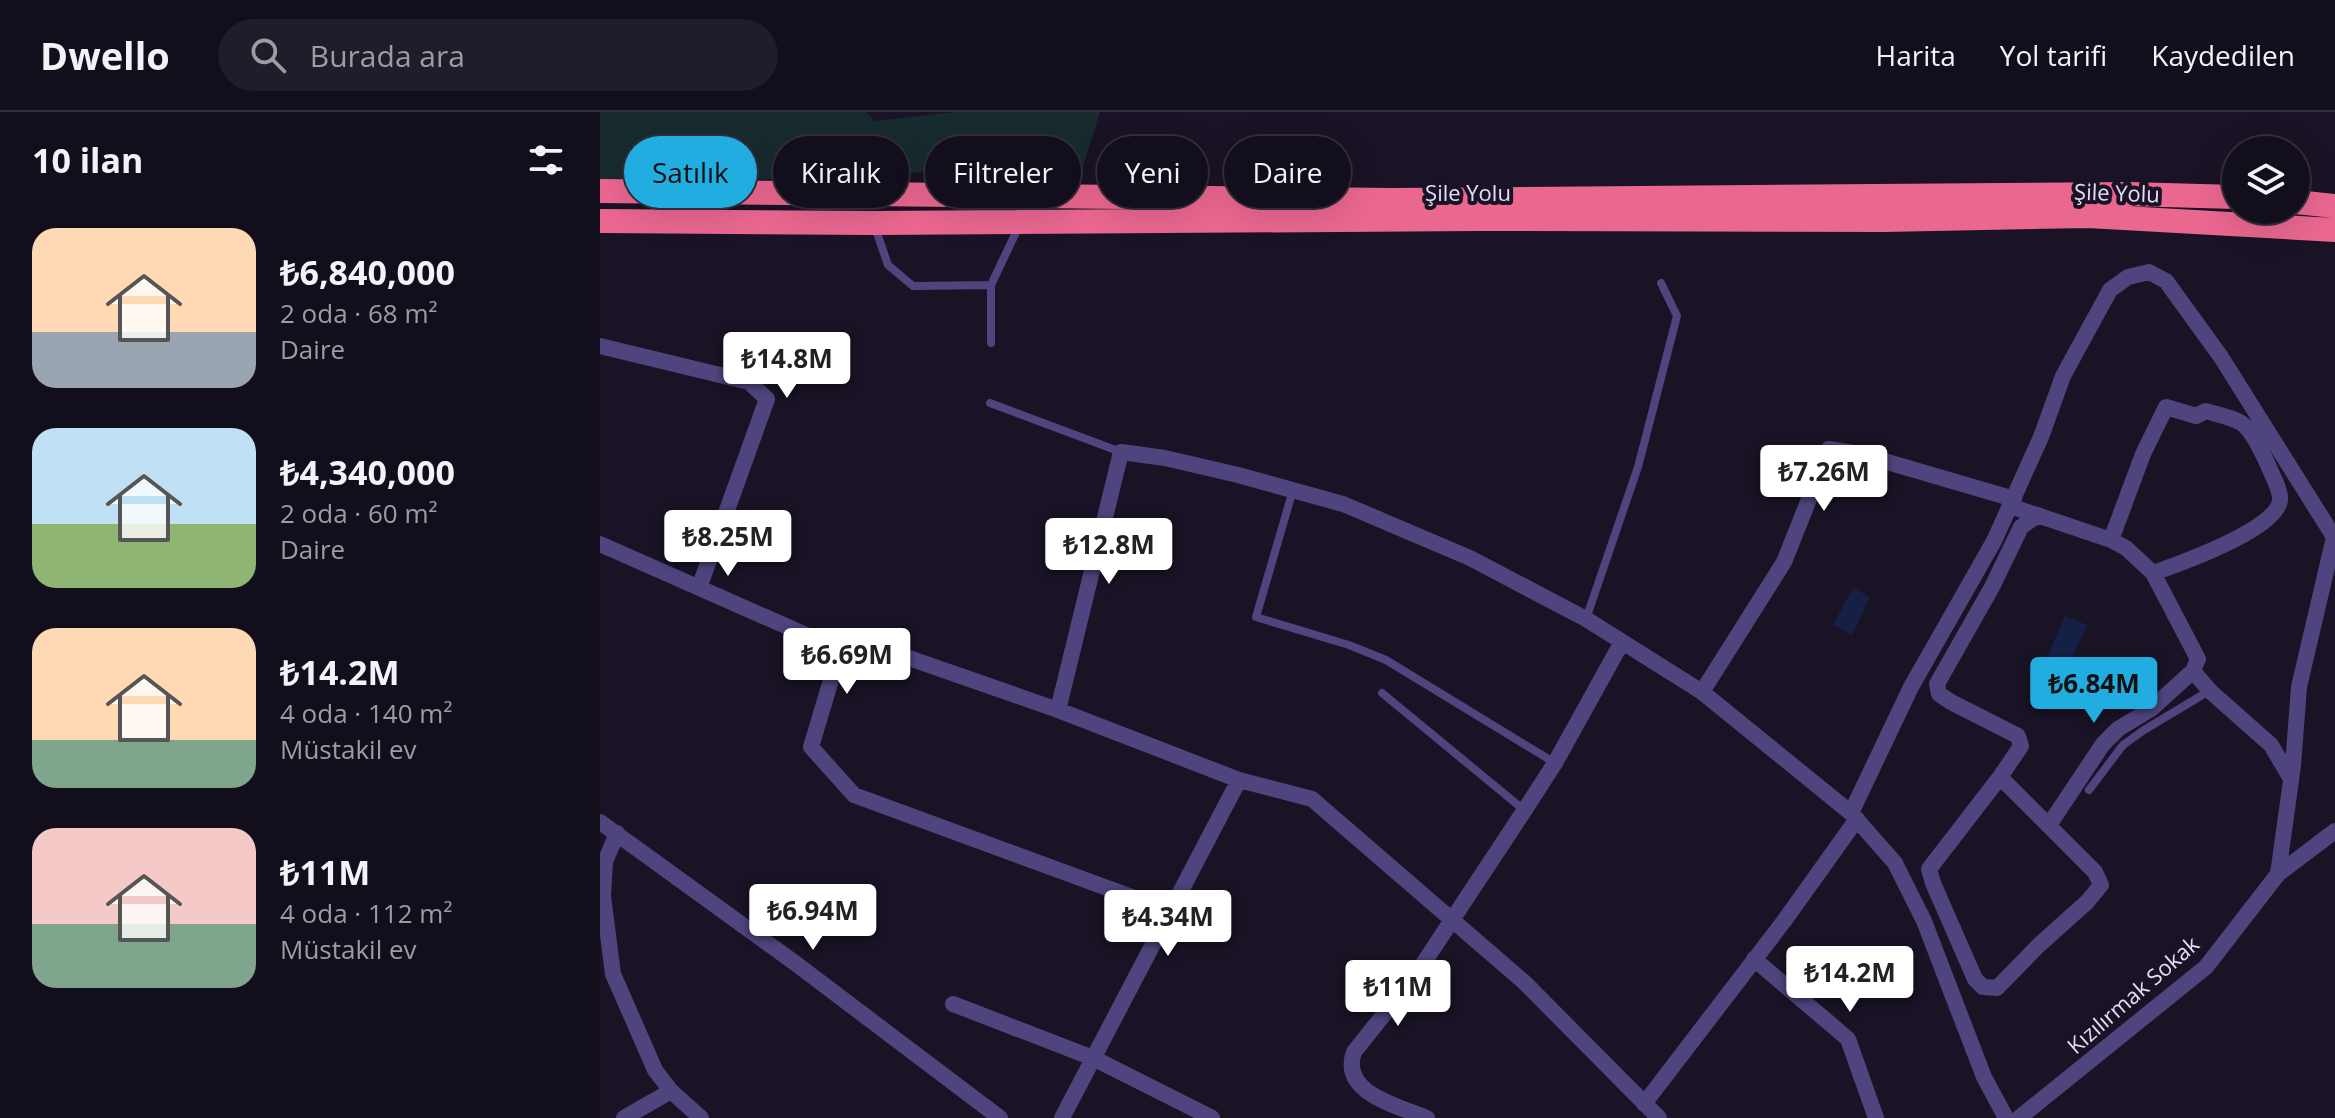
<!DOCTYPE html>
<html lang="tr">
<head>
<meta charset="utf-8">
<style>
  body { margin:0; font-family:"Open Sans",sans-serif; background:#201c29; color:#f1f3f6; height:100vh; display:flex; flex-direction:column; font-size:30px; white-space:nowrap }
  * { box-sizing:border-box; margin:0 }
  p { font-size:26px; color:#9d9ca3 }
  .icon { flex:none; width:44px; height:44px; fill:none; stroke:currentColor; stroke-width:2; stroke-linecap:round; stroke-linejoin:round }
  .map { position:relative; flex:1; overflow:hidden }
  .sheet { display:flex; flex-direction:column; background:#130e1c; width:600px }
  .sheet>* { flex:none }
  .hud { position:absolute; left:24px; top:24px; width:760px; height:72px; display:flex; gap:16px }
  .controls { position:absolute; left:1622px; top:24px; display:grid; gap:16px }
  .controls a { display:grid; place-items:center; width:88px; height:88px; border-radius:50%; background:#130e1c; box-shadow:0 8px 32px #0002,0 0 0 2px #322e3b; font-size:40px }
  .price { position:absolute; translate:-50% -68px; padding:0 18px; border-radius:8px; background:#fff; color:#222; font-size:26px; line-height:52px; filter:drop-shadow(0 2px 4px #0008) }
  .price::after { content:''; position:absolute; left:50%; top:48px; width:24px; height:18px; margin-left:-12px; background:inherit; clip-path:polygon(0 0,100% 0,50% 100%) }
  .price.active { background:#22ade0; color:#111 }
  ul { padding:0; list-style:none }
  li { display:flex; align-items:center; gap:24px; height:200px; padding:0 32px }
  li span { display:grid; place-items:center; flex:none; width:224px; height:160px; border-radius:24px; color:#555 }
  li>.icon { margin-inline-start:auto }
  span .icon { width:96px; height:96px; fill:#fffc; stroke-width:1 }
  li b { font-size:34px }
  h2 { display:flex; justify-content:space-between; align-items:center; height:96px; padding:0 32px; font-size:34px }
  .pill { padding:0 28px; border-radius:36px; background:#130e1c; box-shadow:0 8px 32px #0002,0 0 0 2px #322e3b; font-size:28px; line-height:72px }
  .pill.active { background:#22ade0; color:#111 }
  header { display:flex; align-items:center; gap:48px; box-sizing:border-box; height:112px; padding:0 40px; background:#130e1c; border-bottom:2px solid #322e3b }
  header strong { font-size:38px }
  nav { display:flex; gap:44px; margin-inline-start:auto; font-size:28px }
  .search { width:560px; height:72px; background:#201c29; display:flex; align-items:center; gap:20px; box-sizing:border-box; padding:0 28px; border-radius:44px; color:#9d9ca3; font-size:30px }
  main { display:flex; flex:1; min-height:0 }
  .map>svg:first-child { display:block }
  .green { fill:#172b2e }
  .water { fill:#162046 }
  .lines { fill:none; stroke-linecap:round; stroke-linejoin:round }
  .lane { stroke:#50447e; stroke-width:8 }
  .street { stroke:#50447e; stroke-width:16 }
  .highway { stroke:#ea6790; stroke-width:24 }
  .labels { text-anchor:middle; stroke-width:8; stroke-linejoin:round; paint-order:stroke }
  .street-label { font-size:22px; fill:#e4dcfa; stroke:#191325 }
</style>
</head>
<body>
<header>
<strong>Dwello</strong>
<div class="search"><svg class="icon" aria-label="search" viewBox="0 0 24 24"><circle cx="10" cy="10" r="6"/><path d="M15 15l6 6"/></svg>Burada ara</div>
<nav><a>Harita</a><a>Yol tarifi</a><a>Kaydedilen</a></nav>
</header>
<main>
<section class="sheet">
<h2>10 ilan<svg class="icon" aria-label="filters" viewBox="0 0 24 24"><path d="M4 7h16M4 17h16"/><circle cx="9" cy="7" r="2"/><circle cx="15" cy="17" r="2"/></svg></h2>
<ul>
<li><span style="background:linear-gradient(#ffd9b3 65%,#9aa5b1 0)"><svg class="icon" aria-label="home" viewBox="0 0 24 24"><path d="M3 11l9-7 9 7M6 9v11h12V9"/></svg></span><div><b>₺6,840,000</b><p>2 oda · 68 m²</p><p>Daire</p></div></li>
<li><span style="background:linear-gradient(#bfe0f5 60%,#8fb573 0)"><svg class="icon" aria-label="home" viewBox="0 0 24 24"><path d="M3 11l9-7 9 7M6 9v11h12V9"/></svg></span><div><b>₺4,340,000</b><p>2 oda · 60 m²</p><p>Daire</p></div></li>
<li><span style="background:linear-gradient(#ffd9b3 70%,#7fa58c 0)"><svg class="icon" aria-label="home" viewBox="0 0 24 24"><path d="M3 11l9-7 9 7M6 9v11h12V9"/></svg></span><div><b>₺14.2M</b><p>4 oda · 140 m²</p><p>Müstakil ev</p></div></li>
<li><span style="background:linear-gradient(#f6c9c9 60%,#7fa58c 0)"><svg class="icon" aria-label="home" viewBox="0 0 24 24"><path d="M3 11l9-7 9 7M6 9v11h12V9"/></svg></span><div><b>₺11M</b><p>4 oda · 112 m²</p><p>Müstakil ev</p></div></li>
</ul>
</section>
<div class="map">
<svg width="1735" height="1006" viewBox="0 0 1735 1006">
  <rect width="100%" height="100%" fill="#191325"/>
  <path class="green" d="M0,0h266l9,9 80,-9h145l-17,55 -133,-15 -29,20 -55,8 -266,-1z"/>
  <path class="water" d="M1253,476l17,9 -18,38 -19,-10z
    M1465,504l22,9 -18,40 -21,-10z"/>
  <g class="lines">
    <path class="lane" d="M275,115l13,38 25,21 78,-1
      M391,231v-58l28,-59
      M390,291l131,49
      M693,378l-37,127 93,28 37,15 169,103
      M986,507l52,-152 39,-151 -16,-33
      M782,581l142,117
      M1489,678l34,-45 21,-15 65,-39"/>
    <path class="street" d="M0,234l149,36 18,17 -68,189
      M1410,394l101,34 15,8 27,25 45,86 -5,12 17,20 61,54 20,34
      M1511,428l32,-86 23,-47 30,9 10,-5c12,4 32,7 40,16 9,9 17,27 22,38 4,10 13,25 12,35 -2,29 -101,64 -127,73
      M0,432l240,106
      M1102,580l82,-130 45,-113 31,5 154,45
      M458,598l63,-258 44,6 73,17 105,29 127,54 116,61 116,73 149,121 44,50 29,58 60,156 22,41
      M1400,665l-71,92 4,14 42,96 8,8 14,1 42,-43 48,-43 14,-17 -6,-13 -95,-95 21,-31 -3,-10 -67,-34 -12,-8 -2,-10 55,-97 29,-60 17,-12
      M1251,701l60,-126 83,-146 47,-104 22,-61 24,-44 23,-42 18,-13 21,-5 17,9 55,76 113,180 -35,150 -6,79 -15,108
      M0,710l195,141 205,155
      M1449,713l54,-81 15,-15 33,-20 42,-38
      M17,721l-12,29 -2,34 10,78 42,96 16,21 30,27
      M570,799l-316,-116 -43,-48 29,-97h46l172,60 181,70 73,19 212,183 135,136
      M1154,847l94,80 28,79
      M353,892l140,54 119,60
      M1044,992l140,-183 73,-102
      M24,1006l47,-27
      M462,1006l177,-338
      M827,1006c-28,-12 -88,-25 -73,-66l63,-79 107,-162 31,-48 67,-121
      M1419,1006l187,-151 72,-93 57,-43"/>
    <path class="highway" d="M0,79l791,9 738,-6 107,3
      M1696,90l39,4
      M0,109l273,2 605,-4 406,1 204,-4 247,14"/>
  </g>
  <g class="labels">
    <g class="street-label">
      <text x="868" y="89">Şile Yolu</text>
      <text transform="translate(1517 81) rotate(2)" y="8">Şile Yolu</text>
      <text transform="translate(1533 883) rotate(-41)" y="8">Kızılırmak Sokak</text>
    </g>
  </g>
</svg>
<div class="controls">
<a><svg class="icon" aria-label="layers" viewBox="0 0 24 24"><path d="M12 4l9 5-9 5-9-5zM3 14l9 5 9-5"/></svg></a>
</div>
<b class="price" style="left:187px;top:288px">₺14.8M</b>
<b class="price" style="left:1224px;top:401px">₺7.26M</b>
<b class="price" style="left:128px;top:466px">₺8.25M</b>
<b class="price" style="left:509px;top:474px">₺12.8M</b>
<b class="price" style="left:247px;top:584px">₺6.69M</b>
<b class="price active" style="left:1494px;top:613px">₺6.84M</b>
<b class="price" style="left:213px;top:840px">₺6.94M</b>
<b class="price" style="left:568px;top:846px">₺4.34M</b>
<b class="price" style="left:1250px;top:902px">₺14.2M</b>
<b class="price" style="left:798px;top:916px">₺11M</b>
<div class="hud">
<a class="pill active">Satılık</a>
<a class="pill">Kiralık</a>
<a class="pill">Filtreler</a>
<a class="pill">Yeni</a>
<a class="pill">Daire</a>
</div>
</div>
</main>
</body>
</html>
